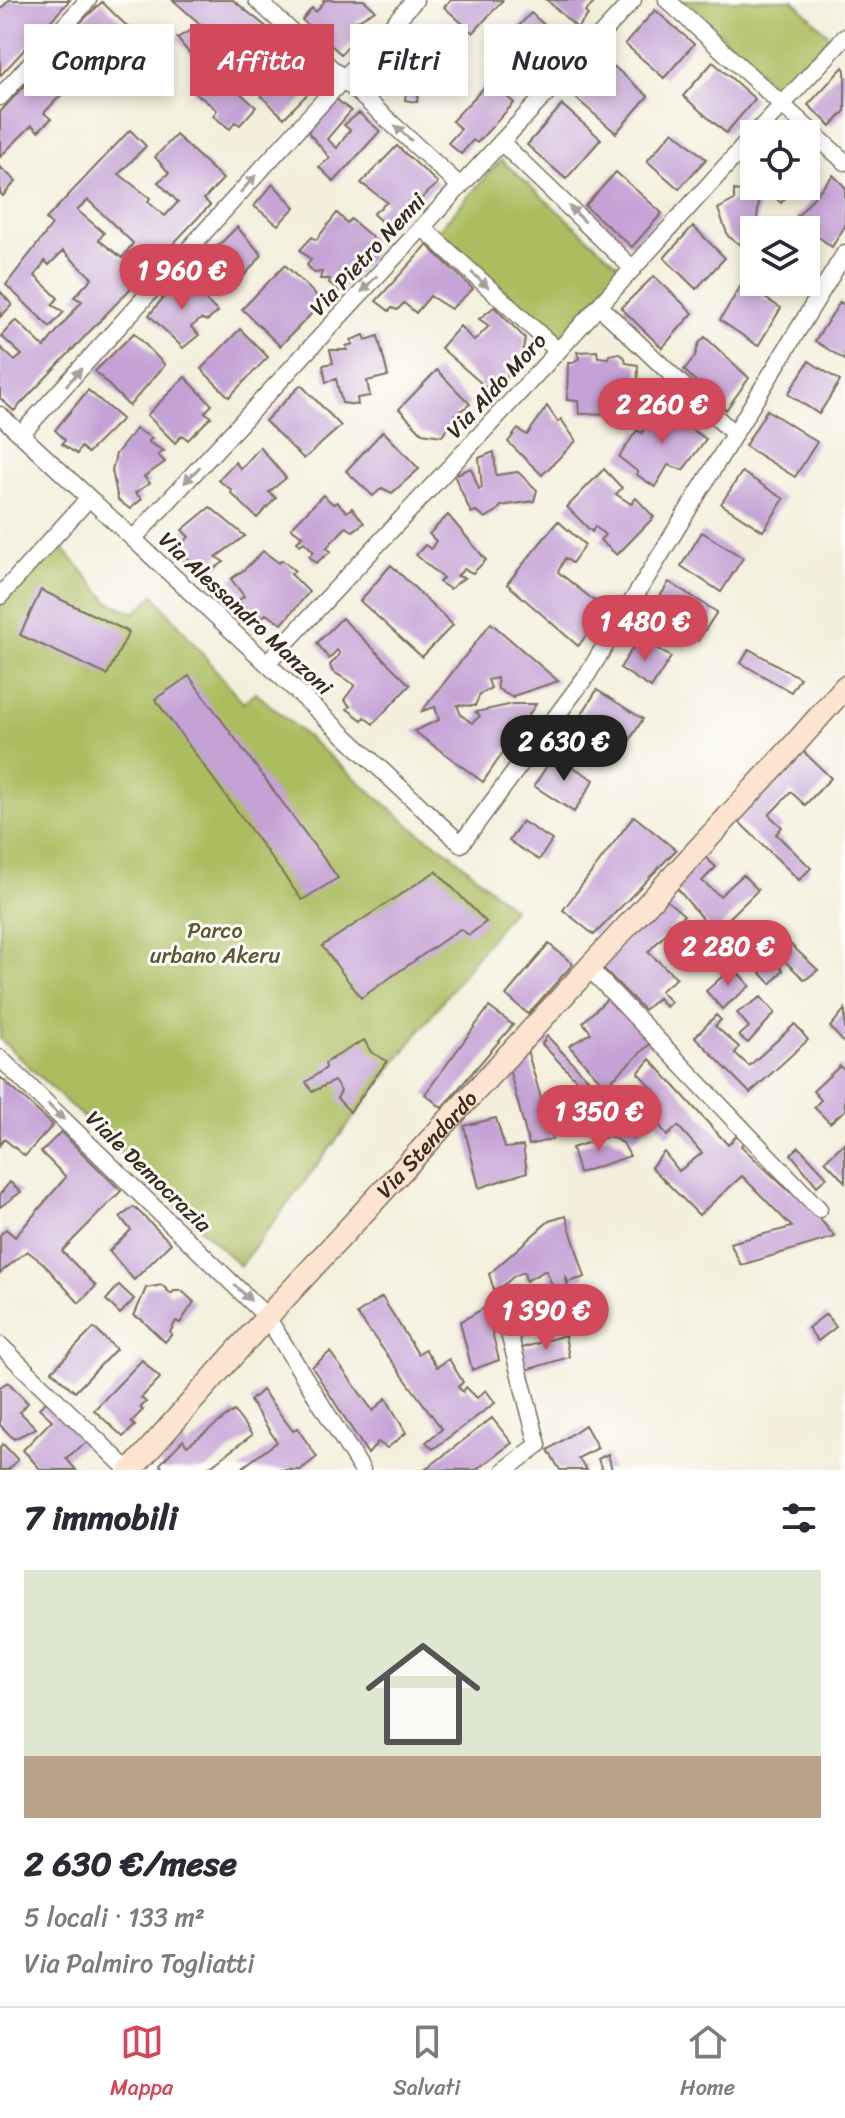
<!DOCTYPE html>
<html lang="it">
<head>
<meta charset="utf-8">
<style>
  body { margin:0; font-family:Sriracha,sans-serif; background:#f2f2f3; color:#2b2b33; height:100vh; display:flex; flex-direction:column; font-size:30px; white-space:nowrap }
  * { box-sizing:border-box; margin:0 }
  p { font-size:26px; color:#7c7c81 }
  .icon { flex:none; width:44px; height:44px; fill:none; stroke:currentColor; stroke-width:2; stroke-linecap:round; stroke-linejoin:round }
  .map { position:relative; height:1470px; overflow:hidden }
  .details { display:flex; flex-direction:column; background:#fff; flex:1 }
  .details>* { flex:none }
  .guide { position:absolute; left:24px; top:24px; width:798px; height:72px; display:flex; gap:16px }
  .buttons { position:absolute; left:740px; top:120px; display:grid; gap:16px }
  .buttons a { display:grid; place-items:center; width:80px; height:80px; border-radius:0px; background:#fff; box-shadow:0 4px 12px #0003; font-size:40px }
  .price { position:absolute; translate:-50% -68px; padding:0 18px; border-radius:28px; background:#d1495b; color:#fff; font-size:26px; line-height:52px; filter:drop-shadow(0 2px 4px #0008) }
  .price::after { content:''; position:absolute; left:50%; top:48px; width:24px; height:18px; margin-left:-12px; background:inherit; clip-path:polygon(0 0,100% 0,50% 100%) }
  .price.on { background:#222; color:#fff }
  ul { padding:0; list-style:none }
  li { display:grid; align-content:center; gap:16px; height:424px; padding:0 24px }
  li span { display:grid; place-items:center; height:248px; border-radius:0px; color:#555 }
  li>.icon { margin-inline-start:auto }
  span .icon { width:144px; height:144px; fill:#fffc; stroke-width:1 }
  li b { font-size:34px }
  h2 { display:flex; justify-content:space-between; align-items:center; height:96px; padding:0 24px; font-size:34px }
  .chip { padding:0 28px; border-radius:0px; background:#fff; box-shadow:0 4px 12px #0003; font-size:28px; line-height:72px }
  .chip.on { background:#d1495b; color:#fff }
  .dock { display:flex; justify-content:space-around; align-items:center; height:112px; border-top:2px solid #e1e1e2; background:#fff; font-size:22px; color:#7c7c81 }
  .dock a { display:grid; justify-items:center; gap:4px }
  .dock .on { color:#d1495b }
  .map>svg:first-child { display:block }
  .green { fill:#acbd60; stroke:#74743f; stroke-width:2 }
  .building { fill:#c4a2d6; fill-rule:evenodd }
  .lines { fill:none; stroke-linecap:round; stroke-linejoin:round }
  .street-casing { stroke:#7b6f60; stroke-width:19 }
  .secondary-casing { stroke:#7b6f60; stroke-width:25 }
  .street { stroke:#fff; stroke-width:16 }
  .secondary { stroke:#fde4d1; stroke-width:22 }
  .oneway { fill:#a79f9a }
  .labels { text-anchor:middle; stroke-width:6; stroke-linejoin:round; paint-order:stroke }
  .street-label { font-size:22px; fill:#3b2a1e; stroke:#fdfcf7 }
  .park-label { font-size:22px; fill:#5d5632; stroke:#fdfcf7 }
</style>
</head>
<body>
<div class="map">
<svg width="845" height="1470" viewBox="0 0 845 1470">
  <rect width="100%" height="100%" fill="#fdfcf7"/>
  <filter id="ink" filterUnits="userSpaceOnUse"><feTurbulence type="fractalNoise" baseFrequency=".0125" numOctaves="2"/><feDisplacementMap in="SourceGraphic" scale="16" xChannelSelector="R" yChannelSelector="G"/><feConvolveMatrix kernelMatrix="1 2 1 2 8 2 1 2 1" color-interpolation-filters="sRGB"/></filter>
  <filter id="wash" filterUnits="userSpaceOnUse"><feTurbulence type="fractalNoise" baseFrequency=".006" numOctaves="4" result="noise"/><feDisplacementMap in="SourceGraphic" scale="32" xChannelSelector="R" yChannelSelector="G"/><feGaussianBlur stdDeviation="1.8" result="paint"/><feColorMatrix in="noise" values="0 0 0 0 0 0 0 0 0 0 0 0 0 0 0 0 0 1.4 0 .05"/><feComposite in="paint" operator="in"/></filter>
  <g filter="url(#wash)">
    <rect width="100%" height="100%" fill="#f3efdc"/>
    <path class="green" d="M685,0h108l37,36 -50,55z
      M501,160l122,109 -63,71 -122,-110z
      M54,538l55,64 26,11 19,-18 89,108 12,-11 158,136 37,25 63,56 -273,357 -240,-227v-437z"/>
    <g id="blocks">
      <path class="building" d="M9,0h61l-70,76v-66z
        M173,0h60l41,33 -24,22 -16,-11 -10,12 8,6 -3,5 -24,-18 -11,10 -17,-21 18,-10 16,16 6,-5z
        M323,0h41l11,10 -20,12 4,2 -7,5 7,5 -18,20 -39,-34 10,-12 4,4 8,-10z
        M451,0h52l-30,33 -29,-26z
        M547,0h50l-12,12 3,3 -11,13z
        M102,2l32,31 -35,38 -37,-31z
        M655,10l39,34 -30,34 -39,-34z
        M531,13l32,29 -33,35 -32,-29z
        M428,32l24,22 -30,33 -2,-1 -3,16 -12,-2 1,-8 -15,-3 2,-9 -5,-1 5,-21 18,-20 6,5z
        M603,57l45,39 -32,37 -46,-40z
        M50,58l25,22 -31,33 7,6 -13,12 -6,-6 -32,32v-45z
        M298,59l22,22 -36,37 -23,-22z
        M713,62l42,37 -29,34 -43,-37z
        M211,67l45,40 -16,18 -5,-3 -5,7 -17,-13 4,-6 -24,-19z
        M843,67l2,3v41l-14,15 -23,-21z
        M490,81l24,22 -37,40 -4,-3 -12,14 -13,-11 13,-14 -9,-8z
        M335,98l16,13 -24,28 10,9 13,-18 -6,-5 15,-12 21,18 -46,51 -15,-15 11,-9 -22,-26z
        M562,105l39,34 -35,40 -39,-34z
        M130,130l16,16 -27,28 31,24 -2,4 17,14 13,-14 -20,-20 11,-9 -14,-16 21,-22 47,44 -19,20 6,6 -196,206 -14,-13v-51l15,14 7,-6 -21,-19 15,-16 28,27 38,-46 -8,-4 18,-19 -29,-27 -14,14 -4,-4 -10,15 23,22 -6,7 12,7 -14,15 -44,-42 46,-60 -6,-6zM88,200l45,43 -11,15 -23,-18 5,-7 -27,-23z
        M673,131l33,28 -27,30 -32,-28z
        M397,146l41,37 -49,46 -16,-15 14,-12 -26,-19z
        M0,167l16,14 -13,15 -3,-3z
        M616,172l46,41 -30,34 -47,-41z
        M833,175l12,12v39l-13,21 -37,-28z
        M273,184l22,23 -17,18 -24,-19z
        M763,186h32l-14,17z
        M734,190l11,2 14,9 -3,26 -17,17 -11,-8 -10,-27 16,-9z
        M337,213l10,10 4,-4 22,19 -2,21 -31,32 -11,-8 1,-4h-10l2,-7 -8,1 -7,-8 4,-5 -11,-10 12,-13 4,3z
        M693,226l32,32 -29,31 -32,-31z
        M237,227l25,28 -26,30 -14,-15 -4,8 -16,-16z
        M427,245l46,44 -22,20 -21,-13 -14,17 -12,-10 -7,7 -5,-2 -3,3 -13,-10z
        M285,265l38,37 -43,44 -38,-37z
        M654,276l39,37 -31,35 -41,-40z
        M181,277l37,35 -11,9 -6,-2 -10,8 8,8 -16,13 -34,-33z
        M777,282h24l-7,13z
        M742,284l39,24 -23,38 -38,-26z
        M0,291l12,14 -12,12z
        M840,302l5,3v55l-30,-19z
        M494,307l31,31 -3,19h-5l-1,10 -8,1 -1,11 -10,-2 -1,9 -17,1 1,-5 -39,-34 19,-22 14,15 15,-15 -10,-7z
        M240,329l28,28 -39,40 -28,-28z
        M134,333l31,32 -36,41 -34,-35z
        M364,335l2,5 12,-4 10,40 -21,5 3,15 -13,2 1,7 -16,-2 -6,-24 -10,3 -3,-17 10,-2 -3,-13h17l-1,-4 7,-2 -2,-4z
        M705,337l44,41 -23,32 -42,-40 11,-14 4,-13z
        M597,351l1,6 10,1 1,-3 10,-2 6,5 1,5 12,2 -1,32h-5v16l-53,1 -1,-13 -11,-1 1,-37h4l7,-5 -2,-6z
        M809,361l31,20 -21,33 -31,-20z
        M437,370l33,34 -15,11 5,4 -11,8 -7,9 -20,-3 -23,-24z
        M185,377l27,28 -7,7 6,5 -23,23 -6,-5 -7,8 -28,-28z
        M301,385l40,41 -37,33 -39,-38z
        M88,390l34,29 -34,34 -7,-6 -4,7 -15,-10 3,-4 -10,-10z
        M663,404l13,11 3,-2 6,2 -3,8 24,16 -23,31 -15,-5 -13,22 -19,-13 2,-2 -19,-15 18,-27 5,3 7,-14 5,2z
        M547,406l11,16 3,-3 15,22 -34,34 -34,-33 10,-13 9,6z
        M767,410l50,32 -22,35 -50,-31z
        M136,429l16,9 -4,4 16,9 -6,4 7,7 -21,15 6,6 -15,10 7,6 -12,10 -12,-9 -6,-30 4,-16z
        M383,431l36,38 -27,24 -10,-5 -9,8 -27,-25z
        M260,447l26,31 -17,14 7,6 -19,20 -26,-25 1,-3 -14,-10 17,-18 6,7z
        M494,452l2,23 22,-3 19,18 -3,11 -33,5 -4,5 -12,7 -9,-7 -5,2 -17,-38 17,-7 8,21 3,-1 -3,-30z
        M604,469l18,19 -6,6 15,10 5,-6 18,19 -37,38 -17,-15 5,-5 -10,-9 -3,6 -25,-25z
        M742,472l42,27 -21,32 -42,-27z
        M323,495l10,9 4,-2 10,10 5,-4 12,15 -11,8 -7,-4 -20,21 5,3 -15,12 -7,-7 5,-4 -10,-10 -4,3 -3,-3 5,-6 -11,-8z
        M210,507l35,29 -29,21 8,5 -19,13 -28,-27 12,-11 -7,-7z
        M448,515l38,45 -13,13 -9,-4 -7,7 7,2 -14,11 -11,-7 4,-4 -27,-23 9,-10 6,4 5,-8 -7,-7z
        M558,521l27,24 -13,18 -7,-5 -7,14 48,38 -28,36 -71,-62z
        M702,532l41,26 -22,34 -40,-26z
        M263,551l16,12 3,-3 13,11 -4,3 18,18 -27,32 -16,-10 -7,6 -21,-19 6,-5 -13,-17 14,-10z
        M391,565l62,60 -31,32 -62,-56z
        M669,582l48,30 -19,29 -47,-30z
        M41,590l88,42 -22,43 -87,-40z
        M342,618l68,67 -37,39 -9,-7 -2,3 -15,-11 3,-3 -6,-6 11,-15 -23,-14 -2,-6 10,-11 -3,-4 -8,9 -12,-16z
        M491,623l67,58 -45,15v2l-15,-9 -1,-11 -9,2 3,8 -11,6 -5,12 -18,-1 4,10 11,8 8,-7 -4,-4 37,-8h23l-53,78 -69,-51 25,-11 -4,-13 -13,4z
        M639,638l32,19 -20,31 -31,-20z
        M749,649l51,29 -9,14 -50,-29z
        M189,676l149,202 -36,22 -147,-201z
        M597,690l46,29 -19,30 -46,-29z
        M803,751l28,27 -26,27 -14,-13 -22,23 13,12 -6,7 35,34 -12,12 -63,-61z
        M554,755l40,25 -20,32 -40,-26z
        M634,816l42,34 -82,85 -31,-25z
        M522,821l30,19 -13,20 -30,-19z
        M705,857l11,10 -14,14 18,15 23,-21 15,15 -44,43 -38,-46z
        M436,871l50,51 -17,13 -9,-6 -99,69 -39,-52z
        M664,898l20,17 -36,37 29,26 -17,13 11,11 -5,5 -8,-9 -14,12 -42,-43z
        M738,925l45,45 -12,14 -46,-49z
        M773,928l45,42 -13,10 -45,-42z
        M549,944l24,20 -45,50 -22,-19z
        M733,967l17,19 -28,23 -16,-18z
        M761,997l14,16 -27,30 -9,-7 10,-9 -12,-14z
        M608,998l44,44 -47,44 -36,-40 22,-13 -8,-11z
        M489,1007l24,18 -71,83 -17,-14z
        M845,1009v35l-15,-17z
        M716,1015l5,5 -6,6 24,21 -4,6 14,13 46,-42 13,16 -58,53 -55,-56z
        M547,1036l76,80 32,-25 -17,-18 12,-14 78,86 12,-13 5,9 -4,5 49,46 3,-6 42,51 -94,28 -11,-22 62,-16 -50,-51 -43,39 -48,-48 13,-15 15,19 23,-18 -24,-27 -11,10 -12,-17 -14,15 -8,5 -91,-95z
        M364,1040l7,12 16,9 -37,51 -13,-14 4,-7 -7,-10 -22,11 -6,-10 20,-14 -1,-5z
        M527,1050l26,89 -24,6 -21,-80z
        M840,1066l5,5v39l-15,13 -16,-16 7,-7 -8,-9z
        M0,1077l53,48 -28,31 -21,-17 -4,6z
        M496,1118l9,30 18,-2 4,26 -48,16 -15,-62z
        M61,1132l60,59 -59,60 34,35 -17,17 -36,-40 -16,-12 -27,22v-38l6,-6 9,8 51,-60 -25,-25z
        M609,1136l14,7 7,13 -51,17 -7,-25z
        M845,1142v40l-20,-21z
        M799,1147l28,30 -10,9 -26,-32z
        M10,1182l11,10 -21,15v-13z
        M134,1207l37,36 -37,37 -25,-29 22,-21 -11,-13z
        M566,1216l19,61 -17,5 -3,-7 8,33 -46,8 7,16 -17,6 -8,-38 44,-12 -7,-18 -20,11 -2,-9 -10,4 -19,17 -6,-19 60,-53z
        M119,1285l15,14 -14,15 -14,-14z
        M162,1285l9,9 3,-3h8l12,11 -14,21 -4,-2 -6,11 2,2 -7,8 -24,-23 -7,-3 12,-28z
        M382,1297l36,57 7,-5 12,18 12,-8 14,23 -5,5 5,5 3,-5 11,11 9,-8 9,13 -62,46 -7,-7 16,-13 -85,-115z
        M486,1307l13,53 -27,10 -12,-48z
        M826,1314l10,13 -18,14 -10,-13z
        M94,1328l22,21 -41,43 -23,-21z
        M565,1335l4,22 -43,13 -4,-22z
        M330,1352l43,59 13,-13 20,35 -19,15 -9,-6 -10,12 -56,-87z
        M142,1360l18,18 -19,20 5,4 -6,6 3,2 -12,12 4,4 -12,11 -29,-27z
        M8,1382l20,21 -8,9 16,16 -22,11 -14,-14v-38z
        M262,1390l31,41 4,-3 20,29 -17,13h-61l38,-28 -27,-41z
        M51,1398l40,41 -25,19 10,12h-35l-18,-20 29,-30 -13,-12z
        M234,1411l18,24 -47,35h-41l-4,-6 23,-24 4,6z
        M492,1418l20,25 -36,27h-51z
        M585,1425l13,23 -20,10 9,12h-27l-12,-20z
        M3,1444l15,16 -10,10h-8v-23z
        M608,1454l4,16h-10l-4,-11z"/>
    </g>
  </g>
  <g filter="url(#ink)">
    <use href="#blocks" fill-opacity="0" stroke="#7b6f60" stroke-width="2"/>
    <g class="lines">
      <g class="street-casing">
        <path id="street" d="M257,0l203,186
          M667,0l178,162
          M0,97l88,-97
          M755,134l90,-97
          M501,142l132,127
          M422,227l136,124
          M599,306l134,127
          M0,415l461,429 126,-169 258,-422
          M21,434l394,-434
          M133,539l500,-539
          M0,596l89,-98
          M267,663l291,-312 196,-216
          M589,968l230,241
          M0,1058l267,259 95,153
          M503,1310l35,135 -33,25
          M0,1345l128,125"/>
      </g>
      <g class="secondary-casing">
        <g id="secondary">
          <path id="s1" d="M131,1470l136,-153 528,-573 50,-57"/>
        </g>
      </g>
      <use href="#street" class="street"/>
      <use href="#secondary" class="secondary"/>
    </g>
    <defs><path id="oneway-solid" d="M-6-.8H1V-3.2L6.5 0L1 3.2V.8H-6Z" transform="scale(2)"/></defs>
    <g class="oneway">
      <use href="#oneway-solid" transform="translate(403 133) rotate(-138)"/>
      <use href="#oneway-solid" transform="translate(248 184) rotate(-48)"/>
      <use href="#oneway-solid" transform="translate(577 214) rotate(-136)"/>
      <use href="#oneway-solid" transform="translate(480 280) rotate(42)"/>
      <use href="#oneway-solid" transform="translate(369 284) rotate(133)"/>
      <use href="#oneway-solid" transform="translate(74 377) rotate(-48)"/>
      <use href="#oneway-solid" transform="translate(192 475) rotate(133)"/>
      <use href="#oneway-solid" transform="translate(56 1112) rotate(44)"/>
      <use href="#oneway-solid" transform="translate(243 1293) rotate(44)"/>
    </g>
  </g>
  <g class="labels">
    <g class="street-label">
      <text transform="translate(367 254) rotate(-47)" y="8">Via Pietro Nenni</text>
      <text transform="translate(496 385) rotate(-47)" y="8">Via Aldo Moro</text>
      <text transform="translate(246 613) rotate(43)" y="8">Via Alessandro Manzoni</text>
      <text dy="8" stroke="none"><textPath href="#s1" startOffset="440">Via Stendardo</textPath></text>
      <text transform="translate(149 1171) rotate(44)" y="8">Viale Democrazia</text>
    </g>
    <g class="park-label">
      <text x="215" y="938">Parco<tspan x="215" dy="25">urbano Akeru</tspan></text>
    </g>
  </g>
</svg>
<div class="buttons">
<a><svg class="icon" aria-label="locate" viewBox="0 0 24 24"><circle cx="12" cy="12" r="6"/><path d="M12 2v4M12 18v4M2 12h4M18 12h4"/></svg></a>
<a><svg class="icon" aria-label="layers" viewBox="0 0 24 24"><path d="M12 4l9 5-9 5-9-5zM3 14l9 5 9-5"/></svg></a>
</div>
<b class="price" style="left:182px;top:312px">1 960 €</b>
<b class="price" style="left:662px;top:446px">2 260 €</b>
<b class="price" style="left:645px;top:663px">1 480 €</b>
<b class="price on" style="left:564px;top:783px">2 630 €</b>
<b class="price" style="left:728px;top:988px">2 280 €</b>
<b class="price" style="left:599px;top:1153px">1 350 €</b>
<b class="price" style="left:546px;top:1352px">1 390 €</b>
<div class="guide">
<a class="chip">Compra</a>
<a class="chip on">Affitta</a>
<a class="chip">Filtri</a>
<a class="chip">Nuovo</a>
</div>
</div>
<section class="details">
<h2>7 immobili<svg class="icon" aria-label="filters" viewBox="0 0 24 24"><path d="M4 7h16M4 17h16"/><circle cx="9" cy="7" r="2"/><circle cx="15" cy="17" r="2"/></svg></h2>
<ul>
<li><span style="background:linear-gradient(#dfe7d0 75%,#b9a48a 0)"><svg class="icon" aria-label="home" viewBox="0 0 24 24"><path d="M3 11l9-7 9 7M6 9v11h12V9"/></svg></span><div><b>2 630 €/mese</b><p>5 locali · 133 m²</p><p>Via Palmiro Togliatti</p></div></li>
</ul>
</section>
<nav class="dock">
<a class="on"><svg class="icon" aria-label="map" viewBox="0 0 24 24"><path d="M3 6l6-2 6 2 6-2v14l-6 2-6-2-6 2zM9 4v14M15 6v14"/></svg>Mappa</a>
<a><svg class="icon" aria-label="saved" viewBox="0 0 24 24"><path d="M7 4h10v16l-5-4-5 4z"/></svg>Salvati</a>
<a><svg class="icon" aria-label="home" viewBox="0 0 24 24"><path d="M3 11l9-7 9 7M6 9v11h12V9"/></svg>Home</a>
</nav>
</body>
</html>
